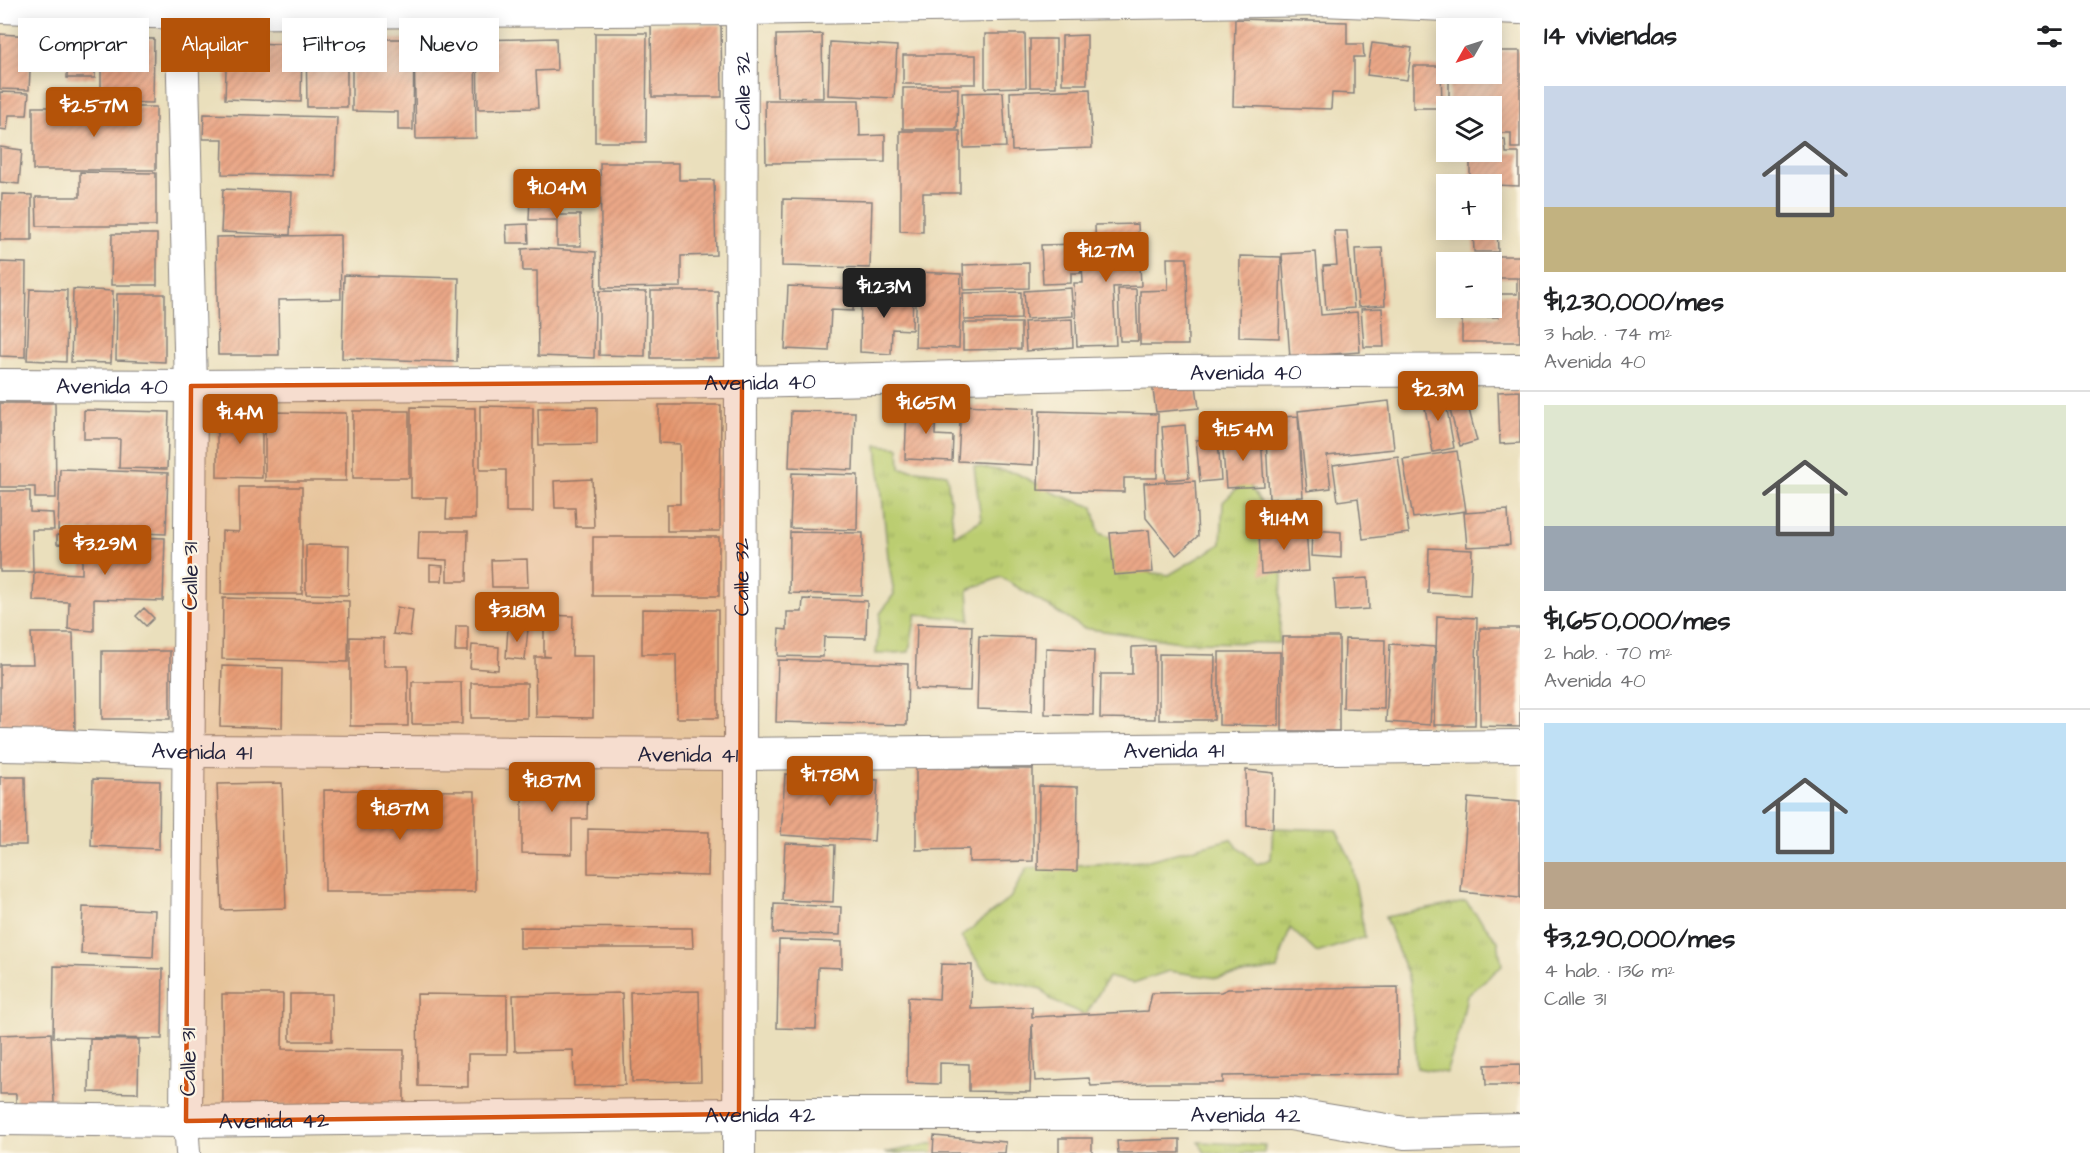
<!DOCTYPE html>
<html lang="es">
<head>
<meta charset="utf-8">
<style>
  body { margin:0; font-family:"Architects Daughter",sans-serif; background:#f6f6f6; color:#202124; height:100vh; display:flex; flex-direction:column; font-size:22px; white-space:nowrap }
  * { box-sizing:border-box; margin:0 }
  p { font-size:20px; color:#757577 }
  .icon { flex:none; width:33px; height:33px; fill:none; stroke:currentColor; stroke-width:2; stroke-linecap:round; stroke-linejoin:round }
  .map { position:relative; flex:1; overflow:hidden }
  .drawer { display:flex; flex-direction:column; background:#fff; width:570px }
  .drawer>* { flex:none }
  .banner { position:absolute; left:18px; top:18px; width:570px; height:54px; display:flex; gap:12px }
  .needle { width:39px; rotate:231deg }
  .fabs { position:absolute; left:1436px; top:18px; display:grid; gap:12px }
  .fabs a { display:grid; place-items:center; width:66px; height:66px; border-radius:0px; background:#fff; box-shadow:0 3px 15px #0003; font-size:30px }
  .price { position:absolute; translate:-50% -51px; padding:0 14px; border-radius:6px; background:#b45309; color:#fff; font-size:20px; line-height:39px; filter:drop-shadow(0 2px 3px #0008) }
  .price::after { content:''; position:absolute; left:50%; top:36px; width:18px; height:14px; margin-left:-9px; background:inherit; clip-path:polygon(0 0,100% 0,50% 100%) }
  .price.selected { background:#222; color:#fff }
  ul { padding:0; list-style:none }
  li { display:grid; align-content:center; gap:12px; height:318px; padding:0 24px }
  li+li { border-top:2px solid #e0e0e0 }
  li span { display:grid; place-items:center; height:186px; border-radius:0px; color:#555 }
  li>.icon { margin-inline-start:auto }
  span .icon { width:108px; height:108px; fill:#fffc; stroke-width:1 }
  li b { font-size:26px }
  h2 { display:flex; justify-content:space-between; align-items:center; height:72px; padding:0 24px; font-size:26px }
  .chip { padding:0 21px; border-radius:0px; background:#fff; box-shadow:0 3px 15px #0003; font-size:21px; line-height:54px }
  .chip.selected { background:#b45309; color:#fff }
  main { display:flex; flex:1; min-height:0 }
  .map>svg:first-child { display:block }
  .park { fill:url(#park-tufts); stroke:#6e7856; stroke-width:1.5 }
  .building { fill:url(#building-hatch) }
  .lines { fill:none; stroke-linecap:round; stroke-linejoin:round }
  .pedestrian-casing { stroke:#86807c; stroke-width:26 }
  .minor-casing { stroke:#86807c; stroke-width:34 }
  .pedestrian { stroke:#fff; stroke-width:24 }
  .minor { stroke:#fff; stroke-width:32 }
  .marked { fill:#d45411; fill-opacity:0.2; stroke:#d45411; stroke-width:4.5; stroke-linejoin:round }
  .labels { text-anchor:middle; stroke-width:4.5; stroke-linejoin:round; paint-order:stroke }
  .street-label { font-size:22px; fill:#22223b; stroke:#fcf5e5 }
</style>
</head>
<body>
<main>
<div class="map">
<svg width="1520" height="1153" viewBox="0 0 1520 1153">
  <defs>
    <pattern id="park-tufts" width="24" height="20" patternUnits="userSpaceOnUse" patternTransform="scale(1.5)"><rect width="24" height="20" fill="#bbcd71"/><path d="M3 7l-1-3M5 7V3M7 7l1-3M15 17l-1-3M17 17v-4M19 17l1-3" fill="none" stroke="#a0b063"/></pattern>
    <pattern id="building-hatch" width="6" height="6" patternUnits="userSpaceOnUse" patternTransform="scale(1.5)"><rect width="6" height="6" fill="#eaa787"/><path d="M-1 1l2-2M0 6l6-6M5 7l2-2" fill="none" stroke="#c88f75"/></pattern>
  </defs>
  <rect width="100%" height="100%" fill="#fcf5e5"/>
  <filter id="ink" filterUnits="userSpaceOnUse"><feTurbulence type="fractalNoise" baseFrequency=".0167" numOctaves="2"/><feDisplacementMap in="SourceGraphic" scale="12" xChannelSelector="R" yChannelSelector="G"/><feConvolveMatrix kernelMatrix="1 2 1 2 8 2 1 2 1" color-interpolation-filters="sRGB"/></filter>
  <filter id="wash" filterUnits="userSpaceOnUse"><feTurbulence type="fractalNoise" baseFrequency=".008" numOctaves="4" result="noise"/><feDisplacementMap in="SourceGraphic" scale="24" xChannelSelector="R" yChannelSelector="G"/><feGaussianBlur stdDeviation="1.35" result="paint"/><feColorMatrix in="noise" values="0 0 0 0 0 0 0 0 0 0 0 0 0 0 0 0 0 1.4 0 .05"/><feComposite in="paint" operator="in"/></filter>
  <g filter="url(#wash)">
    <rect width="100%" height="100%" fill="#eadfbc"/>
    <path class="park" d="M877,445l22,2 1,21 47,6 7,62 27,-16 -7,-54 42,7 38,20 39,14 6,26 18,7 8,29 44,6 52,-31 2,-42 23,-22 26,39 10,57 -3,67 -98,-1 -98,-14 -82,-51 -33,13 2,30 -54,-6 -7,38 -33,2 4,-40 14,-20 -6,-37z
      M1273,828l63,2 15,30 14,77 -48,16 -27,-25 -13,41 -60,9 -48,-7 -36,12 -25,-6 -22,38 -34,-14 -10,-12 -54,-12 -27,-40 49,-39 17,-30 118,-7 85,-22 27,25 14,-5z
      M1466,902l32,39 4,25 -35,29 -8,39 -13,39 -29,-5 -7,-86 -25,-65z
      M1199,1142l66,3 -1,8h-59z
      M935,1143l-1,10h-50z"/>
    <g id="blocks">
      <path class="building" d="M1235,19l112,3v22h16l1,13h-10v37l-22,-1 -1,16 -98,-3z
        M651,25h70l1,72h-70z
        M595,33h52l-1,109h-51z
        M0,34l32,2 -3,54 -29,-1z
        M822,34l1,64 -46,-1 -1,-62z
        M985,34h40l1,53 -41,1z
        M1087,35v49h-25v-48z
        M101,38l53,1 -1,64 -52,-1z
        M556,38l1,32 -21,1 2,37 -60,1 -1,-69z
        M68,39h28l-1,39h-28z
        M306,39l41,1v67h-40z
        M352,39h62l-1,91h-15v-18l-46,-1z
        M1030,39h26v48h-26z
        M227,42l75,3 -1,57 -76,-3z
        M830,42l67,4 -3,52 -66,-3z
        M1372,43l40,5 -5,32 -40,-5z
        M475,48l1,90 -60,1 -2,-90z
        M1491,51h29v97h-9v-15h-20v-27h-33l-9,-6v-26h42z
        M903,55h73v29h-73z
        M1413,66h28l1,42h-29z
        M903,88h55l-1,41h-54z
        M1090,89l2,59 -80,3 -2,-59z
        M0,92l29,1 -2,22h-18l-2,15 -7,-1z
        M1003,92l3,55 -42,1 -2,-55z
        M765,100h94l1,36 25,-1v27l-119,1z
        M33,107h123v63h-123z
        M204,114l133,3 -2,59 -113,-2 1,-35h-20z
        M900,131h60v62h-37v39l-23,-1z
        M1491,139h14l1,14h13v33l-49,-2v-32h21z
        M0,147l22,3 -3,34 -19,-2z
        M600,163h79v17h35l2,75 -35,1v31l-79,1z
        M80,172l76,1v53h-119l-1,-29h44z
        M223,189l69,3 -2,43 -69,-3z
        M2,194l30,1v45h-32z
        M530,197h26l1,18h23l1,31h-24v-26h-28z
        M783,199l89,2 -2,67 -88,-2z
        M528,224l1,19h-22l-1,-18z
        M1138,224l3,62 -28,1 3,58 -39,1 -3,-63h9l-1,-22 14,-1 -1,-35z
        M1497,224l1,28h-24l-1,-22h18v-5z
        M1334,231h13l7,77 -28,2 -3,-44 14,-1z
        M112,234h45v51h-46z
        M340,235l1,64 -63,1 1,55h-61l-2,-118z
        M1079,244l2,29h-10v10l-28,1 -2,-39z
        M536,248l60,4 -2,106 -56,-2 -1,-85h-14l-1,-22z
        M1382,248l3,57 -27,2 -3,-58z
        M1316,252l5,63 36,-3 3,40 -70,5 -8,-103z
        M1240,256l41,1 -2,81 -40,-1z
        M1494,256h26v86h-58v-25h36v-23h19v-16h-23z
        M1167,258h20l1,87h-48v-54l28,-1z
        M0,262l26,1 -1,94 -25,-1z
        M1029,263v25l-65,2 -1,-25z
        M917,272l44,2 -2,74 -44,-1z
        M344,275l115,3 -2,84 -115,-4z
        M788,286l66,3 -1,22 -22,-1 -2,41 -44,-2z
        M1071,288l2,28 -47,3 -2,-28z
        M30,289l37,1 -1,72 -39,-2z
        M73,289l40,2 -2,72 -40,-1z
        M1118,289h18l2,52h-18z
        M861,290l52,2 -1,38 -20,-1 -1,25 -31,-2z
        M599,291l47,1 -1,64 -46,-1z
        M651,291h67l1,67h-68z
        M1021,292v27l-57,1 -1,-27z
        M117,294h48v68l-49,-2z
        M1382,308l2,39h-20l-3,-38z
        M1072,319l1,28 -47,4 -2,-29z
        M963,323h58v26l-58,1z
        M1195,378l4,30 -43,4 -4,-29z
        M1520,391v52l-20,1 -2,-52z
        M1444,393l10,55 -21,4 -10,-55z
        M1466,398l11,43 -17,5 -12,-43z
        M1389,401l5,48 -67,7 4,32 -24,3 -9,-80z
        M0,403h55l1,95h-21v-11h-35z
        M907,403l29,2 -1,30 18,1 -1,25 -47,-2z
        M659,405h62l-1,126h-53v-27h13v-60l-21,-1z
        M961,405l74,3 -2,57 -75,-4z
        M480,406l53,1v105h-27v-42h-26z
        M411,407l64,1v111h-29l1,-21h-36z
        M597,407v37l-58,1 -1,-37z
        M84,410l85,2 -2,57 -48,-1 1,-29h-36z
        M353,411h56v67h-56z
        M791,411l64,1 -2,58 -64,-3z
        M1040,411l118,3 -1,64h-33v14l-86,-2z
        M217,412l45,1v65l-45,-1z
        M265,412l81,1v68h-81z
        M1298,416l5,81 -34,2 -4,-81z
        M1185,425l4,53 -23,2 -4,-53z
        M1261,435l3,51 -38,2 -4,-50z
        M1218,438l3,42 -21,2 -4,-42z
        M1457,451l9,60 -53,7 -10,-59z
        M1398,456l11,77 -46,6 -5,-41 -20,3 -5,-36z
        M60,469l108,4 -2,61 -108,-4z
        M792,473l66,2 -1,55 -67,-2z
        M592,479l2,48h-18l-1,-19h-20l-1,-27z
        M1195,481l3,55 -22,19 -30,-37 -2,-35z
        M239,487h63v107h-81l1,-63 17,1z
        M0,491h30v21l23,1 1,17h-22l1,42h-33z
        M1508,510l2,35 -43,2 -3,-34z
        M1306,528l3,43 -48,3 -2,-43z
        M1149,530l4,42 -39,3 -4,-42z
        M1312,530l29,2v26l-30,-2z
        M419,531h49l-1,50h-20v-21l-29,-1z
        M790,532l73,1 -1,62 -73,-2z
        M57,535l108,3 -2,63 -69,-2v32l-26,-2 1,-27 -36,-1 1,-29 48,2v-29l-25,-1z
        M593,537h126v59h-126z
        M306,545l43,1 -1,49 -42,-1z
        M1429,548l43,2 -2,45 -42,-2z
        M527,559l1,28h-36l-1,-27z
        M430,565l13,1 -1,15h-12z
        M1368,578l1,31 -33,2 -2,-31z
        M223,598l126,3 -1,61 -126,-3z
        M803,599l64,2 -1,37 -42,-1 -1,20 -45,-1 1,-27 8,1v-18h15z
        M397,607l16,3 -3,26 -17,-2z
        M144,608l10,10 -8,8 -10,-10z
        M642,609l76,1v108h-41l-1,-64h-34z
        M544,615l29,1 -1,40h21v62l-57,-1 -1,-60h15l-6,-1z
        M1437,616l40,2 -2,107h-41z
        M917,624l55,2 -2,65 -55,-2z
        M456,626h12v25h-13z
        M508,627l20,2 -3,31 -19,-2z
        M1480,628h40v99l-40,-1z
        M31,633h42l2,98 -75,1v-68h33z
        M979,636l55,2 -2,73 -55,-2z
        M350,637l34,1v28h24v60h-58z
        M1282,637h57v94h-57z
        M1345,639l40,1 -1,69 -41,-1z
        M1390,644l45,3 -5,78 -44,-3z
        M472,645l27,2 -1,23 -28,-2z
        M1155,646v73l-55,-1 1,-44h31v-27z
        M1046,648l48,2 -1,65 -48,-1z
        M102,651h68v68h-68z
        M1219,652h61l-1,74 -60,-1z
        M1159,654l56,1 -1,65h-55z
        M778,660l130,4 -1,61 -131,-3z
        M222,666l61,2 -1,60 -62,-2z
        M412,682h49l1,42h-50z
        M471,683h56v35h-56z
        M916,768l117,1v92l-64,1v-13l-53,1z
        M1246,770l28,3 -1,55 -26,-2z
        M785,774l93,6 -4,61 -93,-6z
        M0,777h25l1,68h-26z
        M522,777h66l-1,42h-15v35l-50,-1z
        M93,779l67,2 -1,68 -68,-3z
        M282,783l4,125 -64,2 -5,-126z
        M1039,786l39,1 -1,84 -39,-1z
        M324,790l151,1v101h-150z
        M1468,798l52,4v96l-59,-6z
        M588,829l121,3 -1,44 -120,-3z
        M785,843l50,2 -2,57 -51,-2z
        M774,904l67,3 -1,28 -67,-2z
        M83,907l72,3 -2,47 -72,-3z
        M520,927l172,1 1,20h-173z
        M779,940l63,2v26l-24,-1 -2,62 -39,-1z
        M941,964l31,1 -1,44 61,-2v10l116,-6 4,-18 69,-1 7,-3 170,-2 1,87 -176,2v7h-71l-61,3 -2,-8 -54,3 -3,-57 -2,68 -61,-1v-27l-29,-1v21l-33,-1 1,-86 31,2z
        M54,966l109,3 -1,70 -109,-2z
        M699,991l2,90 -69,1 -2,-90z
        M622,993l3,92 -51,1 -1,-36 -58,1 -2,-56z
        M222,994h61l-1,55 122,1v56l-181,-1z
        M290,994h42v47h-42z
        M417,994l90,1v59h-39v33l-50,-1z
        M51,1033l3,70 -38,2v-11h-16v-59z
        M90,1039l49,1 -1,53 -49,-1z
        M1520,1064v21h-34l-1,-20z
        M934,1136l72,6 -1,11h-72z
        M1059,1138h33v15h-33z
        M1180,1139v14h-62l-1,-12z"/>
    </g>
  </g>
  <g filter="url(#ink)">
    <use href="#blocks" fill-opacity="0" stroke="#86807c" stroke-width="1.5"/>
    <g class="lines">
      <g class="pedestrian-casing">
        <path id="pedestrian" d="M186,1121l2,32"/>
      </g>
      <g class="minor-casing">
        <g id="minor">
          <path d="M181,0l10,386 -5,735"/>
          <path d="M0,7l181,6 561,-4 580,-9 198,8"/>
          <path id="s1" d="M0,385l191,1 551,-4 428,-10 350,-2"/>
          <path id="s2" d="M0,745l60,1 128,5 552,3 780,-8"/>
          <path id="s3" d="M0,1119l186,2 553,-7h551l115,19 115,-3"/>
          <path id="s4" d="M739,1153l3,-1153"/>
        </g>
      </g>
      <use href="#pedestrian" class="pedestrian"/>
      <use href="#minor" class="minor"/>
    </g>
  </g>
  <path class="marked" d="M742,382l-3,732 -553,7 5,-735z"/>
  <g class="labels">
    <g class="street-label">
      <text dy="8" stroke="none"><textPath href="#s4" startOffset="1062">Calle 32</textPath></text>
      <text dy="8" stroke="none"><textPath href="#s1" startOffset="1246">Avenida 40</textPath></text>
      <text dy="8" stroke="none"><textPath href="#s1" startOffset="760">Avenida 40</textPath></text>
      <text dy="8" stroke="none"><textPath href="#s1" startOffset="112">Avenida 40</textPath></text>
      <text transform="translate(189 576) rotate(-90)" y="8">Calle 31</text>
      <text dy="8" stroke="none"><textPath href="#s4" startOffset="576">Calle 32</textPath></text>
      <text dy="8" stroke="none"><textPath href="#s2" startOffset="202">Avenida 41</textPath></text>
      <text dy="8" stroke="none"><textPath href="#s2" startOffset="1174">Avenida 41</textPath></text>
      <text dy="8" stroke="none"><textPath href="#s2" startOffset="688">Avenida 41</textPath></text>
      <text transform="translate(187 1062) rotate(-90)" y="8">Calle 31</text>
      <text dy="8" stroke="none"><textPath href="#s3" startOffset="760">Avenida 42</textPath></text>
      <text dy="8" stroke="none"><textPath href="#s3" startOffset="1246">Avenida 42</textPath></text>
      <text dy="8" stroke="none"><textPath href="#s3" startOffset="274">Avenida 42</textPath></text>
    </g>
  </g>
</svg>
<div class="fabs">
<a><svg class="needle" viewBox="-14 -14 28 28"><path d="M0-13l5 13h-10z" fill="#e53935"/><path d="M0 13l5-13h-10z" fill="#757577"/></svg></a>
<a><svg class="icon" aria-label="layers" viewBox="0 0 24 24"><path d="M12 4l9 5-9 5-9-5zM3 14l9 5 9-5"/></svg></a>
<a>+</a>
<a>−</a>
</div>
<b class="price" style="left:94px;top:138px">$2.57M</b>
<b class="price" style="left:557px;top:220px">$1.04M</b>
<b class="price" style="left:1106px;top:283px">$1.27M</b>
<b class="price selected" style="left:884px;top:319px">$1.23M</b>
<b class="price" style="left:1438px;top:422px">$2.3M</b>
<b class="price" style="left:926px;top:435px">$1.65M</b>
<b class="price" style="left:240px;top:445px">$1.4M</b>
<b class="price" style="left:1243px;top:462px">$1.54M</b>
<b class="price" style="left:1284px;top:551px">$1.14M</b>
<b class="price" style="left:105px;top:576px">$3.29M</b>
<b class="price" style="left:517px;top:643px">$3.18M</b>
<b class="price" style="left:830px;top:807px">$1.78M</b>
<b class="price" style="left:552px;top:813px">$1.87M</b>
<b class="price" style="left:400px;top:841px">$1.87M</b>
<div class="banner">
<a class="chip">Comprar</a>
<a class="chip selected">Alquilar</a>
<a class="chip">Filtros</a>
<a class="chip">Nuevo</a>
</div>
</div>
<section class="drawer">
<h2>14 viviendas<svg class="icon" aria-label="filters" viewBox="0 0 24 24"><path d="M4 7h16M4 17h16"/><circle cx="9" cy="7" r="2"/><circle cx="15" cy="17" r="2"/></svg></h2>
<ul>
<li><span style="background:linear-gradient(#c9d6e8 65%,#c2b280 0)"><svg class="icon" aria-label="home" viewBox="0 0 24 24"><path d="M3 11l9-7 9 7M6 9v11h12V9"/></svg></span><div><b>$1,230,000/mes</b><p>3 hab. · 74 m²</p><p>Avenida 40</p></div></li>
<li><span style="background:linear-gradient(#dfe7d0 65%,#9aa5b1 0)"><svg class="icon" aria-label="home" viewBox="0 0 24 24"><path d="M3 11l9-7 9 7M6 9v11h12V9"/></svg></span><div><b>$1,650,000/mes</b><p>2 hab. · 70 m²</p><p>Avenida 40</p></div></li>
<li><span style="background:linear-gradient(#bfe0f5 75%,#b9a48a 0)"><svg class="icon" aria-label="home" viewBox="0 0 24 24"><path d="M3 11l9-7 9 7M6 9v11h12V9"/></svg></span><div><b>$3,290,000/mes</b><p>4 hab. · 136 m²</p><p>Calle 31</p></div></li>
</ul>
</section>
</main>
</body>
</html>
